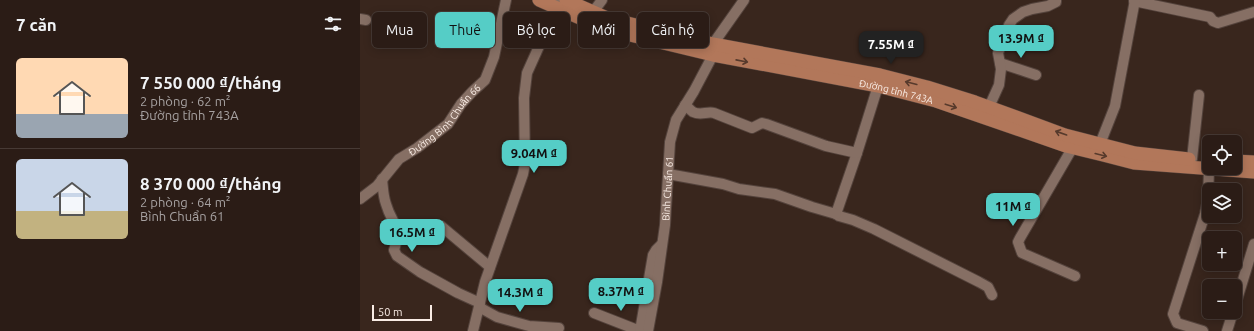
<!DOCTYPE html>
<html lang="vi">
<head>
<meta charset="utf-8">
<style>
  body { margin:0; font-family:Ubuntu,sans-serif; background:#33251f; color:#f1f3f6; height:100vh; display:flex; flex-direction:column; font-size:15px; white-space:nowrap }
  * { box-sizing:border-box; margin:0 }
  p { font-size:13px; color:#a6a1a1 }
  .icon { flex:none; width:22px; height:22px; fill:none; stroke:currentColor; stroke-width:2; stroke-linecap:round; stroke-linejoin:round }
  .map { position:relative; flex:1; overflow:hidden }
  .sheet { display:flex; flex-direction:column; background:#2b1c16; width:360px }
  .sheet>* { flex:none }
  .guide { position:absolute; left:12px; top:12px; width:380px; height:36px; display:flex; gap:8px }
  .controls { position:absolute; left:842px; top:135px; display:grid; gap:8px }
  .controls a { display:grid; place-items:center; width:40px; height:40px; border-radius:6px; background:#2b1c16; box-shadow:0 2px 10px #0003,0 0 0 1px #473a35; font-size:20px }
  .scale { position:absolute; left:12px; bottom:10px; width:60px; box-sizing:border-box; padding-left:4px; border:2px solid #f9ece5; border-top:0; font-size:11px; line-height:14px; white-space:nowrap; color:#f9ece5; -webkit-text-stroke:3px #39261d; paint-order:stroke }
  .price { position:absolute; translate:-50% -34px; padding:0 9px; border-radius:8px; background:#55cdc6; color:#111; font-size:13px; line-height:26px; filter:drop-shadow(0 1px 2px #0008) }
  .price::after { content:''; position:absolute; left:50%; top:24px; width:12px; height:9px; margin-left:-6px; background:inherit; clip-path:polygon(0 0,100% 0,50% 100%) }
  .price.on { background:#222; color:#fff }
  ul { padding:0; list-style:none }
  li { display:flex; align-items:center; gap:12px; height:100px; padding:0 16px }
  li+li { border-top:1px solid #473a35 }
  li span { display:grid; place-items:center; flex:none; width:112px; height:80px; border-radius:6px; color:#555 }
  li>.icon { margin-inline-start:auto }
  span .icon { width:48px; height:48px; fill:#fffc; stroke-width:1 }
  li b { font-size:17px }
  h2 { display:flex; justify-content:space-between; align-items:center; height:48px; padding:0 16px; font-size:17px }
  .pill { padding:0 14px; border-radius:6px; background:#2b1c16; box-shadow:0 2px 10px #0003,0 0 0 1px #473a35; font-size:14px; line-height:36px }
  .pill.on { background:#55cdc6; color:#111 }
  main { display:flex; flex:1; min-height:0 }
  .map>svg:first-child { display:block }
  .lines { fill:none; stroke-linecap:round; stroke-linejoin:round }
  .minor-casing { stroke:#54433c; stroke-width:12 }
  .major-casing { stroke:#54433c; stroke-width:14 }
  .minor { stroke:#866f64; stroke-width:10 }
  .major { stroke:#b2775a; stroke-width:13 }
  .oneway { stroke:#573a2c }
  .labels { text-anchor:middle; stroke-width:3.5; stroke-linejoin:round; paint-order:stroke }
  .street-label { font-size:10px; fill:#f9ece5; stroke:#39261d }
</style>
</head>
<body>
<main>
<section class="sheet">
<h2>7 căn<svg class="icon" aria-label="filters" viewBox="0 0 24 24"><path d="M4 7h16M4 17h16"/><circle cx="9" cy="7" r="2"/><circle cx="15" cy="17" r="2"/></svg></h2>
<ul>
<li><span style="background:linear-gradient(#ffd9b3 70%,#9aa5b1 0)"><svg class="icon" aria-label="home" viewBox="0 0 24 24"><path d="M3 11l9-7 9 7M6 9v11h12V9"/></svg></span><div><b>7 550 000 ₫/tháng</b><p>2 phòng · 62 m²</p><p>Đường tỉnh 743A</p></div></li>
<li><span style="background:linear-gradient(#c9d6e8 65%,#c2b280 0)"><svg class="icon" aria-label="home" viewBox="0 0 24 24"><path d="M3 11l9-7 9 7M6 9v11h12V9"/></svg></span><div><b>8 370 000 ₫/tháng</b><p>2 phòng · 64 m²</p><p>Bình Chuẩn 61</p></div></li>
</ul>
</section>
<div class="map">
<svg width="894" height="331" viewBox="0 0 894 331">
  <rect width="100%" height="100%" fill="#39261d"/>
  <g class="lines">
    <g class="minor-casing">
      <g id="minor">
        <path d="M774,1l76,16 3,4 5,2 36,-11"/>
        <path d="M233,12l9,-12"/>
        <path d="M0,19l6,1"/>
        <path d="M353,44l31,-44"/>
        <path d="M640,63l36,12"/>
        <path d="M518,86l-21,67 -21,61 3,2 14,4 21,9 105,53 9,5 4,8"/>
        <path d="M325,105c3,2 5,5 8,7 8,4 14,-1 21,1l38,15 10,-5 4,1 60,22 31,7"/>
        <path d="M629,107l10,-22 2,-16 -3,-16 11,-28 4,-6 10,-7 9,-3 16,-3 8,-4v-2"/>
        <path d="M740,144l15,-38 20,-106"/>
        <path d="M713,147l-53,91 -2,4 4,11 53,23"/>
        <path d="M832,159l7,-64"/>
        <path d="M308,174l55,10 16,5 36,5 37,13 24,7"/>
        <path d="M22,179c1,8 1,17 4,25 6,21 16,21 8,46l3,6 23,16 38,21 22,10"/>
        <path id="s1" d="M0,199l17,-13 22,-27 18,-11 31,-24 13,-20 11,-12 13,-12 9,-23 12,-57"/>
        <path d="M81,226l49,41"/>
        <path d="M875,306l19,-62"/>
        <path d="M119,307l18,10 32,9 30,2"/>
        <path d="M234,313l46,18"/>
        <path d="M113,331l12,-49 38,-108 2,-10 -1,-66 3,-25 32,-71"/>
        <path d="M280,331l13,-76 3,-5 6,-6"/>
        <path id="s2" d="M288,331l9,-49 8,-57 5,-83 6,-22 18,-29 19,-36"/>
        <path d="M843,331l-26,-8 -4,-9 32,-100 3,-15 1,-30"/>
        <path d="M867,331l6,-19"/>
      </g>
    </g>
    <g class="major-casing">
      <g id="major">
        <path id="s3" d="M179,0l66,29 108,26 165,31 58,15 130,45 37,9 31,8 120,9"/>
        <path d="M206,0l41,18 106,26 167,31 47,12 48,15 90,33 70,18 54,6"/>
        <path d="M875,161l19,1"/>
      </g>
    </g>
    <use href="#minor" class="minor"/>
    <use href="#major" class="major"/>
  </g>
  <defs><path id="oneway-shaft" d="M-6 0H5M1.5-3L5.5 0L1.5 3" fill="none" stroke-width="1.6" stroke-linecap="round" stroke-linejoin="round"/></defs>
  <g class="oneway">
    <use href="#oneway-shaft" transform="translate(382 61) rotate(11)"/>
    <use href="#oneway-shaft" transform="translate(551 83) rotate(-166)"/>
    <use href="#oneway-shaft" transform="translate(591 106) rotate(18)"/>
    <use href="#oneway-shaft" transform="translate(701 133) rotate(-161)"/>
    <use href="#oneway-shaft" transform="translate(741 155) rotate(14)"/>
  </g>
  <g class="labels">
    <g class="street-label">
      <text dy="4" stroke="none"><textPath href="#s3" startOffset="370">Đường tỉnh 743A</textPath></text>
      <text dy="4" stroke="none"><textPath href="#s1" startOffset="117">Đường Bình Chuẩn 66</textPath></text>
      <text dy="4" stroke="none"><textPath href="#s2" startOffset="144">Bình Chuẩn 61</textPath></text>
    </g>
  </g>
</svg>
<div class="controls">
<a><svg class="icon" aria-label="locate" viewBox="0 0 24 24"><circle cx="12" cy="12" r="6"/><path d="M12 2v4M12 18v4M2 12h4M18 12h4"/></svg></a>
<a><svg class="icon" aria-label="layers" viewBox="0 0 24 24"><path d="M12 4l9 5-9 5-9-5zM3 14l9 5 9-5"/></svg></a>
<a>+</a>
<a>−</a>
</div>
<div class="scale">50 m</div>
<b class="price" style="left:661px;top:59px">13.9M ₫</b>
<b class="price on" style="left:531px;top:65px">7.55M ₫</b>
<b class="price" style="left:174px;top:174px">9.04M ₫</b>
<b class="price" style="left:653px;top:227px">11M ₫</b>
<b class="price" style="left:52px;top:253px">16.5M ₫</b>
<b class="price" style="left:261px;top:312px">8.37M ₫</b>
<b class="price" style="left:160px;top:313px">14.3M ₫</b>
<div class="guide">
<a class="pill">Mua</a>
<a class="pill on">Thuê</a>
<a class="pill">Bộ lọc</a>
<a class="pill">Mới</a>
<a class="pill">Căn hộ</a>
</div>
</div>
</main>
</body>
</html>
